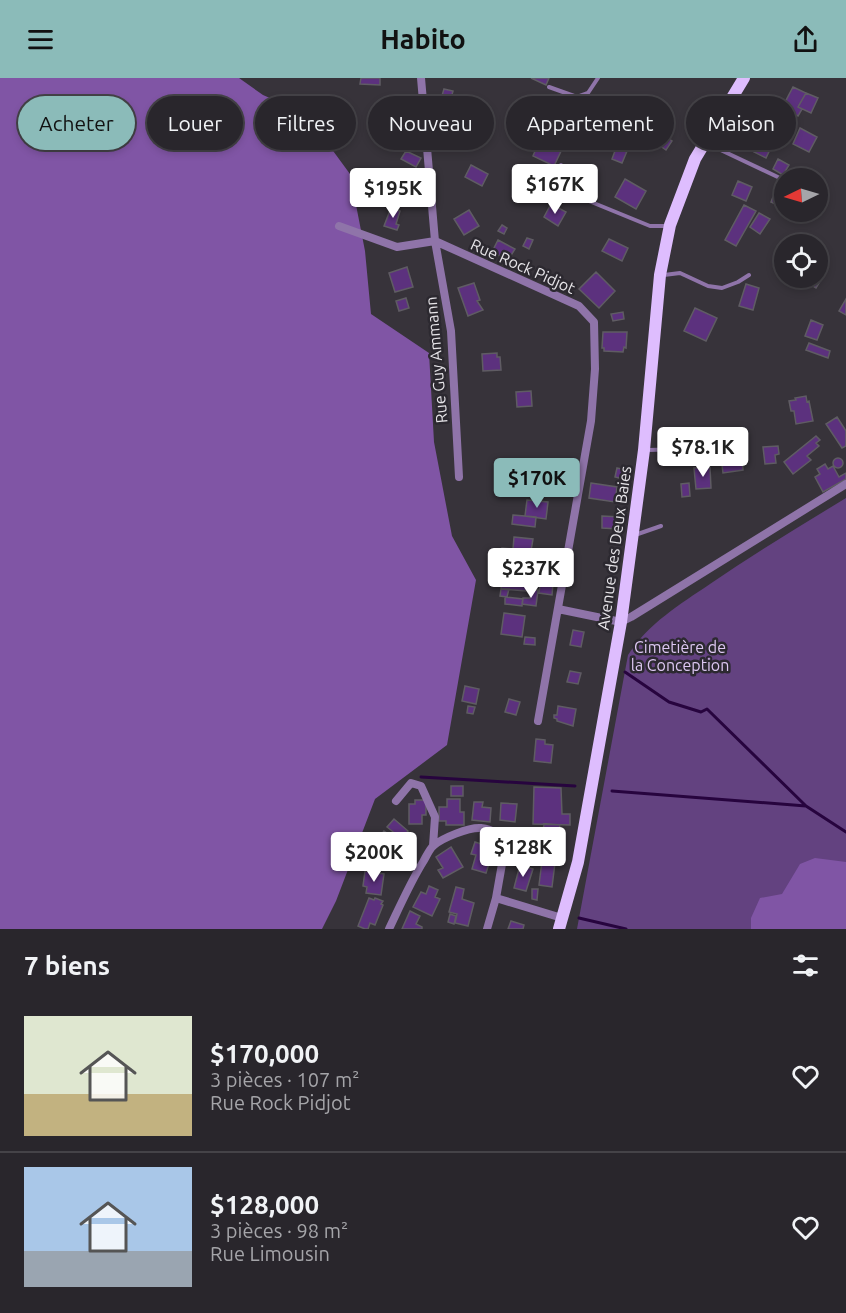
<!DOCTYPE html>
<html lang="fr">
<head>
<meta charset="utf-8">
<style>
  body { margin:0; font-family:Ubuntu,sans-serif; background:#353238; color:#f1f3f6; height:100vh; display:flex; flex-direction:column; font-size:22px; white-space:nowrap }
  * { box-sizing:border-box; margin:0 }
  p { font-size:20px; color:#a5a5a9 }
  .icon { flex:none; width:33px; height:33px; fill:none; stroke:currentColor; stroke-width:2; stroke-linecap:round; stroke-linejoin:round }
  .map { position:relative; height:851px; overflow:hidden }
  .panel { display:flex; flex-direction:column; background:#29262c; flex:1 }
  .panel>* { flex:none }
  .guide { position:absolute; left:18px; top:18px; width:810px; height:54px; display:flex; gap:12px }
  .needle { width:39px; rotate:265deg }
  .controls { position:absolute; left:774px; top:90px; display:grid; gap:12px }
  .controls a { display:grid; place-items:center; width:54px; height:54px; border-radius:50%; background:#29262c; box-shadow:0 3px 9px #0003,0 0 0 2px #454348; font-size:30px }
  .price { position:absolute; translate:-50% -51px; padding:0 14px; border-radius:6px; background:#fff; color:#222; font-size:20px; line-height:39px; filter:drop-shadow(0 2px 3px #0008) }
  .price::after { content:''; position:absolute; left:50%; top:36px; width:18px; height:14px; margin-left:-9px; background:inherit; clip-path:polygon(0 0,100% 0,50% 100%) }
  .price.active { background:#8bbbb9; color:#111 }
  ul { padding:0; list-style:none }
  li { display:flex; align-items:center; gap:18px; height:150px; padding:0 24px }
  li+li { border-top:2px solid #454348 }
  li span { display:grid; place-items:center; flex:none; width:168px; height:120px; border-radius:0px; color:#555 }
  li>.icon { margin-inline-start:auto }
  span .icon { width:72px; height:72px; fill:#fffc; stroke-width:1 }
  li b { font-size:26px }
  h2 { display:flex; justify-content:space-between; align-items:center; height:72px; padding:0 24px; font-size:26px }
  .chip { padding:0 21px; border-radius:27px; background:#29262c; box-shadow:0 3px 9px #0003,0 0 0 2px #454348; font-size:21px; line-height:54px }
  .chip.active { background:#8bbbb9; color:#111 }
  header { display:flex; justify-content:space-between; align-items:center; height:78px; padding:0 24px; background:#8bbbb9; color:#111; font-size:27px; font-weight:700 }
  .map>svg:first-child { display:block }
  .green { fill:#634280 }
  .forest { fill:#8055a5 }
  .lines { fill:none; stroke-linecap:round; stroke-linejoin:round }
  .stream { stroke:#27043e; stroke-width:3 }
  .building { fill:#5c317e; stroke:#5f5c63; stroke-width:1.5 }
  .service { stroke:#8f74a9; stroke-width:4 }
  .minor { stroke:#8f74a9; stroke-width:8 }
  .primary { stroke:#debdfe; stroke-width:12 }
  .labels { text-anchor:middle; stroke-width:5; stroke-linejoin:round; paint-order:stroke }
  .street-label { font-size:16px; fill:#e6e4e8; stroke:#2c2930 }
  .park-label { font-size:16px; fill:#ddc7f2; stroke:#2c2930 }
</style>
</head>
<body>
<header><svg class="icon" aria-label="menu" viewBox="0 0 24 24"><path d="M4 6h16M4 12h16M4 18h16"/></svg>Habito<svg class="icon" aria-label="share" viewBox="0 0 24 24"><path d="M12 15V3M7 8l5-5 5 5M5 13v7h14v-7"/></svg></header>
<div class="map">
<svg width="846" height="851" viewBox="0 0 846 851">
  <rect width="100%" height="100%" fill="#37333a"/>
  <path class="green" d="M846,420v431h-269l51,-274c21,-32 51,-50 82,-71 44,-30 90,-58 136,-86z"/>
  <path class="forest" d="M0,0h239l24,17 43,19 44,60 15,77 6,63 58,39 5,89 18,94 24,44 -29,165 -72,54 -39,102 -14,28h-322z
    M815,780l31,4v67h-95v-11l9,-20 22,-4 18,-30z"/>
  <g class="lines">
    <path class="stream" d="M625,594l44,30 32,10 6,-3 99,97
      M421,699l154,9
      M612,713l194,15 40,26
      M579,840l47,11"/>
  </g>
  <path class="building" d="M361,0h19v7l-20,-1z
    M531,0h18l-3,7z
    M793,9l13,6 -8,14 4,2 -4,7 -16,-8z
    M444,11l9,2 -3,11 -9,-3z
    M806,15l12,5 -7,15 -13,-6z
    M655,36l11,3 -3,9 -11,-4z
    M761.5 46a4.5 4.5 0 1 1 9 0a4.5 4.5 0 1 1-9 0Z
    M392,45l22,9 -6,15 -22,-9z
    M800,50l17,9 -8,15 -16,-8z
    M595,51l13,5 -7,17 -13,-6z
    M780.5 57a5.5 5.5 0 1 1 11 0a5.5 5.5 0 1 1-11 0Z
    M667,54l2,1 -3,4 6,4 -6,9 -7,-5z
    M764,55l11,6 -9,19 -12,-6z
    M652,60l6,4 -3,5 -6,-5z
    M619,62l11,4 -8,19 -10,-4z
    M553,63l10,6 -9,19 -21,-10 6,-14 11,5z
    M406,73l15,7 -5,9 -15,-8z
    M778,81l11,6 -6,10 -10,-6z
    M471,87l17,9 -6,12 -17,-9z
    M625,101l21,12 -10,18 -21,-12z
    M738,103l14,6 -6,14 -14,-6z
    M366,105l15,8 -7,14 -15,-7z
    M773,119l11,4 -1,6 -12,-5z
    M551,126l15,8 -8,14 -14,-9z
    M744,127l12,6 -20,35 -11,-6z
    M391,130l9,3 -4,13 3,1 -2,5 -13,-4z
    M469,132l10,16 -15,9 -10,-16z
    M759,135l11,6 -10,15 -10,-7z
    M502,147l5,3 -3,6 -6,-3z
    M527,160l6,2 -4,9 -6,-3z
    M801,160l8,6h-13z
    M609,161l19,9 -6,13 -20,-10z
    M498,162l17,9 -7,11 -16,-8z
    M407,189l6,20 -18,5 -6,-19z
    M818,191l7,4 -9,15 -8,-5 3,-5h7z
    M596,194l19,19 -16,17 -20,-19z
    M474,205l6,17 -3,1 6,9 -15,6 -10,-28z
    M746,206l13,4 -6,22 -14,-4z
    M406,220l3,10 -10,3 -3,-10z
    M846,221v16l-7,-4z
    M695,230l22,10 -11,23 -22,-10z
    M623,234l1,7 -11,2 -2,-7z
    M811,242l12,5 -6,15 -12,-4z
    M603,254h24l-1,16 -2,-1 -1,5 -19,-1v-3h-2z
    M809,265l21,8 -2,7 -22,-8z
    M497,275v4h3l1,13 -18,1 -1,-17z
    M531,313l1,15 -15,1 -1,-15z
    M806,318l1,6 2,-1 4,20 -17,3 -2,-13h-3l-2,-10 7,-1 -1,-2z
    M837,339l9,14v15l-4,2 -16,-24z
    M816,358l4,4 -4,3 3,3 -12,10 4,4 -18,14 -9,-12z
    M778,368l1,8 -4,1 1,8 -11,1 -2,-17z
    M742,377l1,15 -20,3 -2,-16z
    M833 385a5 5 0 1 1 10 0a5 5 0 1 1-10 0Z
    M534,382v3h4l1,19h-8v4l-6,1v-3h-5l-1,-23z
    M825,386l3,5 5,-3 6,11 7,-4v6l-23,13 -8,-15 5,-3 -3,-5z
    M710,389l1,21 -15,1 -2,-21z
    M617,390l14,3 -3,9 -13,-3z
    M591,405l26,4 -2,15 -26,-4z
    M689,405l1,13 -8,1 -1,-13z
    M527,422l21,2 -2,17 -21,-3z
    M513,437l23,2 -1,10 -23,-3z
    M602,438l18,1 -1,12 -17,-1z
    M514,459l19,2 -2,12 -18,-2z
    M502,470l29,3 -2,19 -21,-2v-4h-7z
    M503,489l26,3 -3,21 -25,-2z
    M542,493l12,2 -2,22 -13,-2z
    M501,511h8l-2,8 -7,-1z
    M531,512h7l-2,16 -14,-2 1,-6h7z
    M505,519l18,2 -1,7 -17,-2z
    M504,535l21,3 -3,21 -21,-3z
    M573,552l11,2 -3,15 -11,-2z
    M525,559l10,1v7l-11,-1z
    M570,593l11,2 -3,11 -11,-2z
    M465,608l14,3 -3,15 -14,-3z
    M509,621l11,3 -4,13 -11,-3z
    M468,628l7,1 -2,7 -6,-1z
    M558,628l18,3 -3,17 -16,-5v-2l-3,-1v-3h3z
    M536,661l9,1v4l8,1 -2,18 -17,-2z
    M451,708h12v10h-12z
    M534,709l27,1 1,26h8v11l-37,-1z
    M447,721h13v13h4v13h-18v-4h-7v-14h8z
    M415,722h11v15h-4v9h-13v-20h6z
    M474,724h9l-1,5 9,1 -1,14 -18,-2z
    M501,725l16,1 -2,18 -15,-2z
    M394,741l14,12 -6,8 -15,-12z
    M544,746l16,1 -6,35 -15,-2z
    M384,753l15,10 -9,12 -15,-10z
    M475,764l19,6 -8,25 -14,-4 4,-14 -5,-1z
    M451,769l12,20 -20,11 -5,-8 5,-2 -7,-11z
    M542,783l13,2 -3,24 -13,-2z
    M520,787l13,4 -7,22 -12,-3z
    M365,793l19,3 -3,21 -15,-2 1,-6 -4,-1z
    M429,808l9,4 -3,7 5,2 -8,17 -19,-9 8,-15 5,2z
    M456,809l8,2 -2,10 12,4 -6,23 -13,-3 2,-9 -8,-2z
    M532,811h6l-1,11 -5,-1z
    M369,820l5,2 1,-2 8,3 -2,3 2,1 -8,20 -5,-2 -2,6h-3l-7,-3z
    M410,833l10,5 -4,8 6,3v2h-20z
    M450,836l6,2 -2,8 -6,-2z
    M511,843l13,4 -1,4h-15z"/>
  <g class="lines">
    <path class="service" d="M549,9l28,10 11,-4 10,-15
      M708,66l76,36
      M561,87l1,25 88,36h16
      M664,197l16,-2 28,13 14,2 16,-6 11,-7
      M648,372l38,-1 45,-13
      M635,457l26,-9"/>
    <path class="minor" d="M421,0l14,163 16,90 8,146
      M339,148l58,21 38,-6 144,65 15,16 1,47 -4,52 -53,300
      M558,531l63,13 10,-5 215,-133
      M396,723l15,-18 10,3 14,31 -2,29
      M496,820l66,20
      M389,851c11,-23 21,-46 34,-67 3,-5 6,-12 10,-16 9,-8 36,-19 48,-18 12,1 20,8 24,19l-9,51 -9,31"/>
    <path class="primary" d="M559,851l19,-67 43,-240 23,-172 16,-175 10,-50 25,-66 49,-81"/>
  </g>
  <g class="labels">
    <g class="street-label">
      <text transform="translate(523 188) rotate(24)" y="6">Rue Rock Pidjot</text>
      <text transform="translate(436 282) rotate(-95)" y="6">Rue Guy Ammann</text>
      <text transform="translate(614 470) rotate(-82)" y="6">Avenue des Deux Baies</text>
    </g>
    <g class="park-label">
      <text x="680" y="575">Cimetière de<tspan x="680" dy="18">la Conception</tspan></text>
    </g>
  </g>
</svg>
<div class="controls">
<a><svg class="needle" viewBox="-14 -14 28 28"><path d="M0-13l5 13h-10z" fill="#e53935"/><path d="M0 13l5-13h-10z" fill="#a5a5a9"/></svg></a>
<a><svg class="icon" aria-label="locate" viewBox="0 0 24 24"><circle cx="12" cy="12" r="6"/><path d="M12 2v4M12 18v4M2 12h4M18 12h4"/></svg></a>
</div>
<b class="price" style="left:555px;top:137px">$167K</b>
<b class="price" style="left:393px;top:141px">$195K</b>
<b class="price" style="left:703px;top:400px">$78.1K</b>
<b class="price active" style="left:537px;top:431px">$170K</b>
<b class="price" style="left:531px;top:521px">$237K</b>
<b class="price" style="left:523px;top:800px">$128K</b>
<b class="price" style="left:374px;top:805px">$200K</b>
<div class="guide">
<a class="chip active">Acheter</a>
<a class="chip">Louer</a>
<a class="chip">Filtres</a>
<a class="chip">Nouveau</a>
<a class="chip">Appartement</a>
<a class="chip">Maison</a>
</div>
</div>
<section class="panel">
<h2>7 biens<svg class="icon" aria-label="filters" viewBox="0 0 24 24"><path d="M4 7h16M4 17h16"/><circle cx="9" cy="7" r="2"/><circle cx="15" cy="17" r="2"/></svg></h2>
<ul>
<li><span style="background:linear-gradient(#dfe7d0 65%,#c2b280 0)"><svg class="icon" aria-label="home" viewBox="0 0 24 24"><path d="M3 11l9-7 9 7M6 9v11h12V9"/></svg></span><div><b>$170,000</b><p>3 pièces · 107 m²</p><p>Rue Rock Pidjot</p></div><svg class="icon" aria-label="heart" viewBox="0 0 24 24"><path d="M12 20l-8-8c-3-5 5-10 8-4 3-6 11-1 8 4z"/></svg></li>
<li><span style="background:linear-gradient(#a9c7e8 70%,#9aa5b1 0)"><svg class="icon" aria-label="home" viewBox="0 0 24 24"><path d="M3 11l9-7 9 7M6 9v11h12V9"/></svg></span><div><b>$128,000</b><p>3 pièces · 98 m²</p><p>Rue Limousin</p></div><svg class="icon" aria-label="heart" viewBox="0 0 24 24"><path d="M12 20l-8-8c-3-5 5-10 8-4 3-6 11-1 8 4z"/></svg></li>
</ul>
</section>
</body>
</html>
